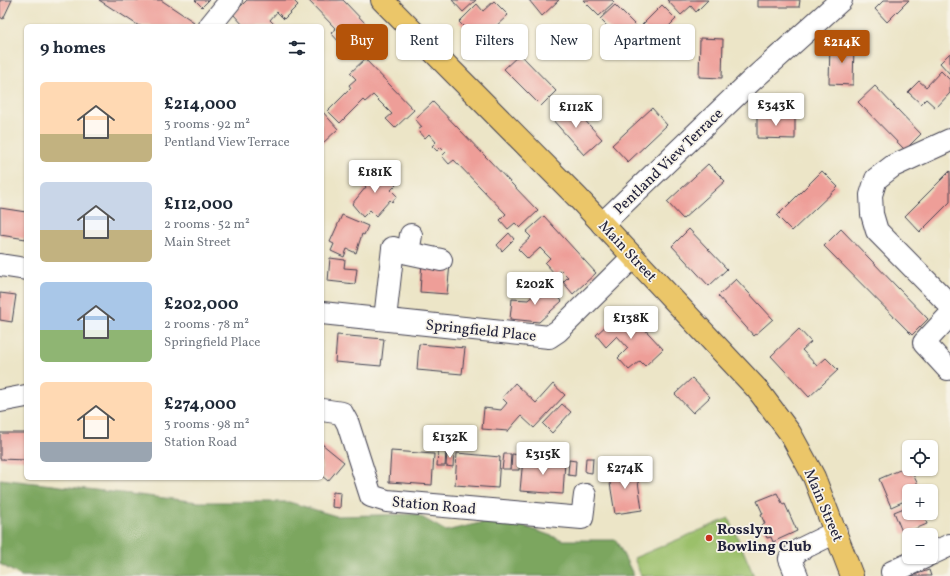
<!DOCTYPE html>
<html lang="en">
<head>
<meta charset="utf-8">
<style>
  body { margin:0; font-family:Vollkorn,serif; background:#f6f6f7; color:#1f2937; height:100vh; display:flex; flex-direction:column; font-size:15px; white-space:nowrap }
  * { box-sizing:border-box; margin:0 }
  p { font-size:13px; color:#747a83 }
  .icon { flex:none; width:22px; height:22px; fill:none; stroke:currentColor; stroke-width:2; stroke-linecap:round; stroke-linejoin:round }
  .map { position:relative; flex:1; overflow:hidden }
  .details { position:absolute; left:24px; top:24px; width:300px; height:456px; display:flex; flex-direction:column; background:#fff; border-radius:6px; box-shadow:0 1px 3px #0004 }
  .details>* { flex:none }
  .top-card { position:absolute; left:336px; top:24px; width:380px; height:36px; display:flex; gap:8px }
  .buttons { position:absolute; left:902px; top:440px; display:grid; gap:8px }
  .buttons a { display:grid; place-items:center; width:36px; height:36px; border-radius:6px; background:#fff; box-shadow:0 1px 3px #0004; font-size:20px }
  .price { position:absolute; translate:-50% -34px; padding:0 9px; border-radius:4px; background:#fff; color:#222; font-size:13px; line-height:26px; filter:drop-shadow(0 1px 2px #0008) }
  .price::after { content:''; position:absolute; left:50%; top:24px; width:12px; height:9px; margin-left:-6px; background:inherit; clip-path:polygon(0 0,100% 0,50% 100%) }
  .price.active { background:#b45309; color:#fff }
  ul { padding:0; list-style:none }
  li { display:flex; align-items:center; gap:12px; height:100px; padding:0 16px }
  li span { display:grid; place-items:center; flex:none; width:112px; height:80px; border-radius:6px; color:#555 }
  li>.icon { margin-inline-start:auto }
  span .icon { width:48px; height:48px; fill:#fffc; stroke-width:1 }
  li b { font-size:17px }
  h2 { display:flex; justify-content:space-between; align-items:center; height:48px; padding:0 16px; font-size:17px }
  .chip { padding:0 14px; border-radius:6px; background:#fff; box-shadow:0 1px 3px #0004; font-size:14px; line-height:36px }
  .chip.active { background:#b45309; color:#fff }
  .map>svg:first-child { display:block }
  .green { fill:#9bc06b; stroke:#5e7153 }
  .forest { fill:#7ca65f; stroke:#4f644d }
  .building { fill:#ee9e98 }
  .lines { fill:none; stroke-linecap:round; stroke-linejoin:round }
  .minor-casing { stroke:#403f50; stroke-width:24 }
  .major-casing { stroke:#403f50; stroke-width:24 }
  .minor { stroke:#fff; stroke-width:22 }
  .major { stroke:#ebc669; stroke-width:22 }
  .poi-dot { fill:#c8321e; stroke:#f7f3e8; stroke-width:1.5 }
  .labels { text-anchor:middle; stroke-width:3.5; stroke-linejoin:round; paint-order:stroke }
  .street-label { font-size:15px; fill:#22223b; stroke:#f7f3e8 }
  .poi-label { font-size:15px; font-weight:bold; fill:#22223b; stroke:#f7f3e8; text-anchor:start }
</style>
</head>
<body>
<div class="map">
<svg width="950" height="576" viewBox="0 0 950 576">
  <rect width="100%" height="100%" fill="#f7f3e8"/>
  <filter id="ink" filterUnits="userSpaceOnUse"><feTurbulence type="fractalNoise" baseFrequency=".025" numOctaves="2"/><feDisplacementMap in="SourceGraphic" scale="8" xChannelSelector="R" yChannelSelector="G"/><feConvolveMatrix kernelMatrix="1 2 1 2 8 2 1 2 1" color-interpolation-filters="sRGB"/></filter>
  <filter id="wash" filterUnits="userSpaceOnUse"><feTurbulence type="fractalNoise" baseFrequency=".012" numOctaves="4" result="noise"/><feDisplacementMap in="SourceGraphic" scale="16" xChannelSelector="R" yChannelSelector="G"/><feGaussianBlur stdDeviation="0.9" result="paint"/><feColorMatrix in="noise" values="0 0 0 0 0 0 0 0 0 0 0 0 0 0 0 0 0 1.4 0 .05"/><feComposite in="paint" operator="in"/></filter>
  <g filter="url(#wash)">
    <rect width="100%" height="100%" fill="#ece5c7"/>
    <path class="green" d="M729,518l25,58h-113l-7,-18z"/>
    <path class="forest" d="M0,479l199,23h90l47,14 80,-2 30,17 55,-13 62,22h53l18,36h-613l-21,-12z"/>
    <g id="blocks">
      <path class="building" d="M0,0h12l-9,19 -3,-2z
        M99,0h62l33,22 -3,4h-52z
        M195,0h14l-7,7z
        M247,0h46l5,5 -14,14 -7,-7 -7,8 6,6h-32l-11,-12z
        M308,0h35l23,24 -18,17 -3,-3 -5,5 -9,-10 5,-4z
        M452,0h24l-13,12z
        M529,0h30l-17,16z
        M583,0h29l2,2 -15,14z
        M667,0h41l-12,12 -5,-6 -10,9z
        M758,0h42l-1,7h-41z
        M884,0h25l-22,22 -12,-13z
        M494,1l14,14 -29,27 -20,-20 18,-18 6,7z
        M615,5l21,21 -15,14 -21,-21z
        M662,5l14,14 -20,20 -14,-14z
        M700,38l23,1 -1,39 -23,-1z
        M830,43l24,1 -1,41 -24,-1z
        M950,53v21l-10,-11z
        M520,54l36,37 -15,15 -37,-37z
        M365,59l49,51 -19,18 -9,-9 6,-5 -19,-19 -8,7 -2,-2 -23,23 -12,-12 23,-23 -2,-3 7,-6 -6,-6z
        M941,71l9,9v13l-14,15 -10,-9 -5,5 -13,-12 11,-11 7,6z
        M875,86l46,48 -16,16 -47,-48z
        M433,102l105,109 -18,17 -5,-5 -7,6 -8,-9 6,-6 -52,-54 -5,4 -7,-8 4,-4 -5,-5 -4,4 -5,-5 4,-4 -7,-8 -4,4 -7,-8 4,-3 -7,-8z
        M568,102l34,37 -18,16 -33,-37z
        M652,108l15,17 -39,37 -16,-17z
        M322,111l16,18 -16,15z
        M757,115h38v24l-38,-1z
        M708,164l17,17 -42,38 -16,-17z
        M369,171l7,7 1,-2 2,2 5,-6 12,13 -5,5 6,6 -5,6 -2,-2 -14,16 -6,-6 -7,7 -11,-13 14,-17 -6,-7z
        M822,171l16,16 -46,44 -15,-15z
        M950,171v31l-30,30 -15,-16z
        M0,208l26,4v27l-26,-4z
        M342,215l26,11 -4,9 -2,-1 -6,19 -9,-4 -3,8 -13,-6 3,-7 -4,-2z
        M544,216l52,57 -23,21 -10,-12 5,-5 -7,-7 -5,5 -11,-12 5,-5 -10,-10 -12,11 -10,-10 13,-12 -5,-5z
        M689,229l38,40 -18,17 -37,-40z
        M841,229l87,90 -16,16 -88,-89z
        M509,233l5,6 -12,12 -5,-6z
        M330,258l15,2 -1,8 13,1 -2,15 -27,-3z
        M422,261l28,3 -3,30 -27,-2z
        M736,279l37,40 -19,17 -36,-40z
        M546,284l16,17 -23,21 -29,-3 2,-20 16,1z
        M0,293l16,2 -4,27 -12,-2z
        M625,308l38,41 -18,17 -5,-5 -11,9 -11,-12 10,-10 -11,-12 -11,11 -10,-12z
        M799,329l12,13 -9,8 15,16 9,-8 12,12 -29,27 -38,-41z
        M337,335l47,4 -3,27 -46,-4z
        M419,344l46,4 -3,26 -45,-4z
        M692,378l18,19 -17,16 -18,-19z
        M515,383l21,20 17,-19 12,11 -31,33 -13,-12 -13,15 -26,-2 2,-21 17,2 6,-7 -5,-5z
        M562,404l9,8 -19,21 -9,-9z
        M0,433h26v27l-26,-1z
        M322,444l22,18 -16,19 -6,-5z
        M438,450l8,1 -1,15h-8z
        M391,451l43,3 -2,31 -43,-3z
        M447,451l7,1 -1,15 -7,-1z
        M457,453l43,4 -2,31 -43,-3z
        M504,454h7l-1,15h-8z
        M512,454l8,1 -1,15h-8z
        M523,458l42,3 -2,33 -43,-3z
        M586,458h7l-1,15 -7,-1z
        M569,460l7,1 -1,15 -7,-1z
        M909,466l12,25h-12v8l-18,8 -12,-28z
        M636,467l6,43 -27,4 -7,-43z
        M333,492l8,1 -1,15 -8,-1z
        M777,493l6,12 2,-1 12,27 -24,11 -2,-5 -4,1 -6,-13 4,-1 -4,-9 2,-1 -6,-13z
        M909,506v7h14l4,11 -24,10 -9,-22z
        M929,570l2,6h-20z"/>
    </g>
  </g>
  <g filter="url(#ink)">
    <use href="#blocks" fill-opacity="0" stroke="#403f50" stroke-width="1"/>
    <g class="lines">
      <g class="minor-casing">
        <path id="minor" d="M210,26l21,-26
          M950,140l-57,26 -17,13 -5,16 1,19 5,17 73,74
          M602,224l148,-142 91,-82
          M408,253l3,-18
          M0,265l26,4
          M322,313l227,24 9,-6 75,-74
          M385,319l8,-71 15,5 33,7
          M948,369l-24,-26 26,-28
          M0,401l26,-5
          M322,410l20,3 6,11 23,72 16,5 195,17 3,-23
          M931,554l19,-9
          M892,572l33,-15
          M797,576l-7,-17 9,-9 37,-18"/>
      </g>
      <g class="major-casing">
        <path id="major" d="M382,0l196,198 179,191 33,44 24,44 38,99"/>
      </g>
      <use href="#minor" class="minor"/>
      <use href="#major" class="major"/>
    </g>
  </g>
  <circle class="poi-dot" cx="709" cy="538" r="4"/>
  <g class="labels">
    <g class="street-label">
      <text transform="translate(668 161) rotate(-44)" y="5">Pentland View Terrace</text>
      <text transform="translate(628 251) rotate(47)" y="5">Main Street</text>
      <text transform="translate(481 330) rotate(6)" y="5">Springfield Place</text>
      <text transform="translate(434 505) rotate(5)" y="5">Station Road</text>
      <text transform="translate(824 505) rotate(67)" y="5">Main Street</text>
    </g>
    <g class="poi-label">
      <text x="717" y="534">Rosslyn<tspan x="717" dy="17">Bowling Club</tspan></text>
    </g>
  </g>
</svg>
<div class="buttons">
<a><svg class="icon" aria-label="locate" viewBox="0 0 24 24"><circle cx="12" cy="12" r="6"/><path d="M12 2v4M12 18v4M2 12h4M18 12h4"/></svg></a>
<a>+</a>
<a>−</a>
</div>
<b class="price active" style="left:842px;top:64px">£214K</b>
<b class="price" style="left:776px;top:127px">£343K</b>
<b class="price" style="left:576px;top:129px">£112K</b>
<b class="price" style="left:375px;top:194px">£181K</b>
<b class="price" style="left:535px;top:306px">£202K</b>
<b class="price" style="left:631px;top:340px">£138K</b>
<b class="price" style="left:450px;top:459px">£132K</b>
<b class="price" style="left:543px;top:476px">£315K</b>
<b class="price" style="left:625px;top:490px">£274K</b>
<div class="top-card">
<a class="chip active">Buy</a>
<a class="chip">Rent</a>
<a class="chip">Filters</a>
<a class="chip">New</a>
<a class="chip">Apartment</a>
</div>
<section class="details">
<h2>9 homes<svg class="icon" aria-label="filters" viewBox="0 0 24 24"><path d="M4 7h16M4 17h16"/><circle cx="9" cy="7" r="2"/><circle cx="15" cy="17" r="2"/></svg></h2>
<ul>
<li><span style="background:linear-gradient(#ffd9b3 65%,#c2b280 0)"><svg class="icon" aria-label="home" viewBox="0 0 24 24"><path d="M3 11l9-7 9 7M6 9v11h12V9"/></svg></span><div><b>£214,000</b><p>3 rooms · 92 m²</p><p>Pentland View Terrace</p></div></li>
<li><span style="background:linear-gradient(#c9d6e8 60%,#c2b280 0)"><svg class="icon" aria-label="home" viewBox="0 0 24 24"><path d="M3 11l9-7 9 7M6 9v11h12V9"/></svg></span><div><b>£112,000</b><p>2 rooms · 52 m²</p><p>Main Street</p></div></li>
<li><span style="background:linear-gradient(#a9c7e8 60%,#8fb573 0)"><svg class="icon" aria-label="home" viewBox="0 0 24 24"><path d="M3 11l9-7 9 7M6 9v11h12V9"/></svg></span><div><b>£202,000</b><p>2 rooms · 78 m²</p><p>Springfield Place</p></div></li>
<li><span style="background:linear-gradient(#ffd9b3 75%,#9aa5b1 0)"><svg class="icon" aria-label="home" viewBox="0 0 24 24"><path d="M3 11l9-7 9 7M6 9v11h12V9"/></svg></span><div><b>£274,000</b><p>3 rooms · 98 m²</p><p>Station Road</p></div></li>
</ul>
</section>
</div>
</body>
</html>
